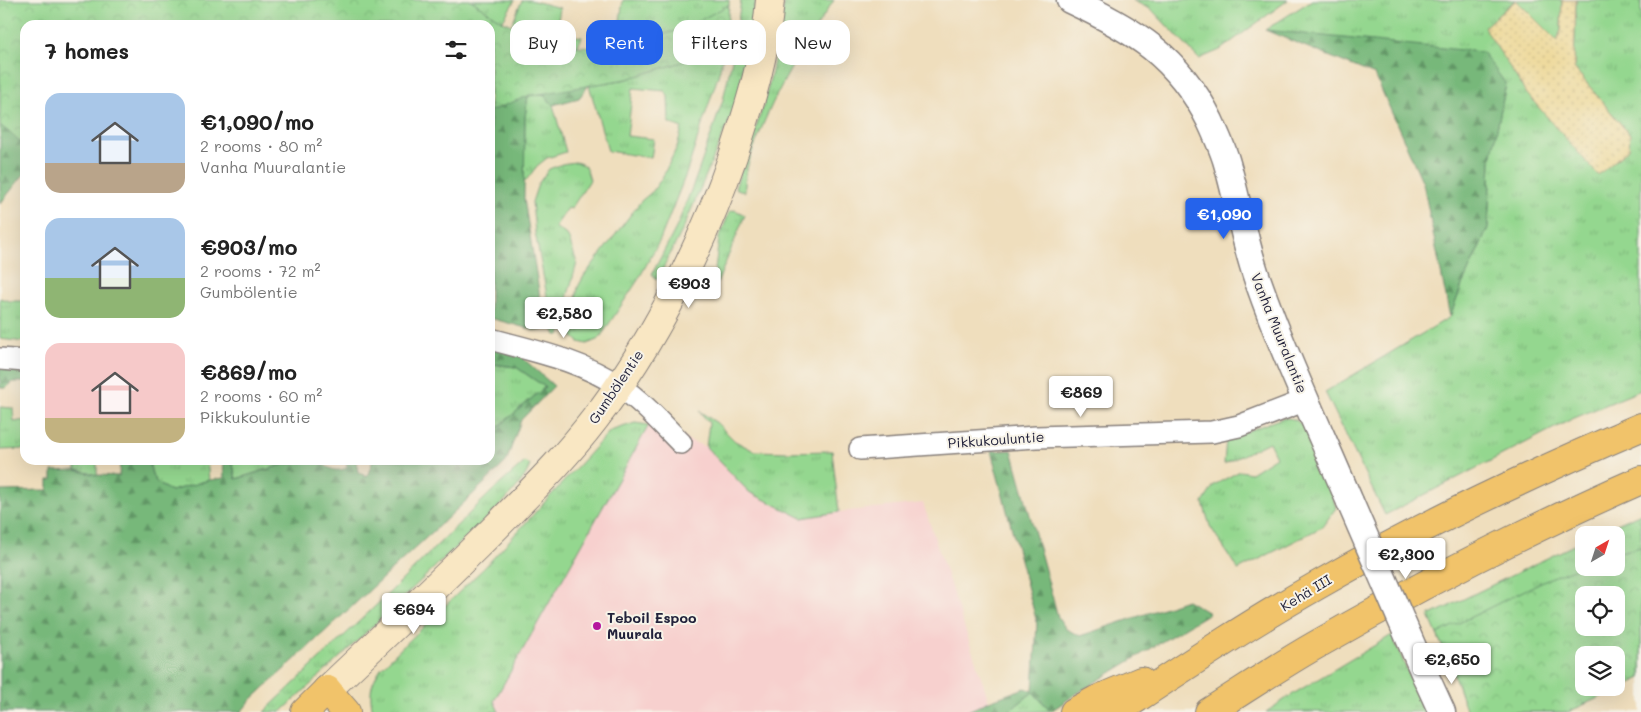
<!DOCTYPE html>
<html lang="en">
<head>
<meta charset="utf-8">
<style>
  body { margin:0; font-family:Mali,sans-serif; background:#f6f6f6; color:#222; height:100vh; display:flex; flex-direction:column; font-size:19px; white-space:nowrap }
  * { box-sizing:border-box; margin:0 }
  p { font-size:16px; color:#767676 }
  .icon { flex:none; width:28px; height:28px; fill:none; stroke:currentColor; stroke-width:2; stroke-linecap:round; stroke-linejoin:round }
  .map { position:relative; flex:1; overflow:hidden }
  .details { position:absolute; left:20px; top:20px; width:475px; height:445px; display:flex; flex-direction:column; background:#fff; border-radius:15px; box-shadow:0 5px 20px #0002 }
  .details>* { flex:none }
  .hud { position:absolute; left:510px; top:20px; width:475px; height:45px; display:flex; gap:10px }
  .needle { width:32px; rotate:39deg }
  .tools { position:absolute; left:1575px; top:526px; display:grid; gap:10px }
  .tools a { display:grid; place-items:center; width:50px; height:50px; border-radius:10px; background:#fff; box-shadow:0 5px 20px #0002; font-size:25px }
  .price { position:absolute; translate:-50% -42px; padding:0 11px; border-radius:5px; background:#fff; color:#222; font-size:16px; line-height:32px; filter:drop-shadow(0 1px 2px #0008) }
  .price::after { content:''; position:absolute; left:50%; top:30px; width:15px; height:11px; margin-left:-8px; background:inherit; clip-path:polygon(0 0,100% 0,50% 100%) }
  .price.on { background:#2563eb; color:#fff }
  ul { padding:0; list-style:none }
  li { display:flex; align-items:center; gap:15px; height:125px; padding:0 25px }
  li span { display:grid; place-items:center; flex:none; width:140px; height:100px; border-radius:15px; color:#555 }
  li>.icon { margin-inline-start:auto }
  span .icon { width:60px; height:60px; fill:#fffc; stroke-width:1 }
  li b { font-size:21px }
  h2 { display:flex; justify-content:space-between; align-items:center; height:60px; padding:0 25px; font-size:21px }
  .chip { padding:0 18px; border-radius:15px; background:#fff; box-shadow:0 5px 20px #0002; font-size:18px; line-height:45px }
  .chip.on { background:#2563eb; color:#fff }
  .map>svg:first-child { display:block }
  .built { fill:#f7d0ce }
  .grass { fill:url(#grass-tufts); stroke:#5b7c65; fill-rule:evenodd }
  .forest { fill:url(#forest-firs); stroke:#4c6d5a }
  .sand { fill:url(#sand-dots); stroke:#887e6c }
  .park { fill:url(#park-crowns); stroke:#5b7c65; fill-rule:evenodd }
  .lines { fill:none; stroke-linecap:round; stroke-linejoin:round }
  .minor-casing { stroke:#88807c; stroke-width:24 }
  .tertiary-casing { stroke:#88807c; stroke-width:29 }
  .secondary-casing { stroke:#88807c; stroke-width:30 }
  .primary-casing { stroke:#88807c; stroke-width:30 }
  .trunk-casing { stroke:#88807c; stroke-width:30 }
  .minor { stroke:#fff; stroke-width:21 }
  .tertiary { stroke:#fff; stroke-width:26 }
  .secondary { stroke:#f9e7c3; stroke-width:28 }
  .primary { stroke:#f1c36a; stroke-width:28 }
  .trunk { stroke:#f1c36a; stroke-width:28 }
  .tertiary-bridge-casing { stroke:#88807c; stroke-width:29; stroke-linecap:butt }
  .tertiary-bridge { stroke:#fff; stroke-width:26 }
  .poi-dot { fill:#b5179e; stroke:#f7f3e8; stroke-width:2 }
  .labels { text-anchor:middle; stroke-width:4; stroke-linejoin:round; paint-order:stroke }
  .street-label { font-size:14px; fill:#22223b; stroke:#f7f3e8 }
  .poi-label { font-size:14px; font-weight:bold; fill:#22223b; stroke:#f7f3e8; text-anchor:start }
</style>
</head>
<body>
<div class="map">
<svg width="1641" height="712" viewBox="0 0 1641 712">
  <defs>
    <pattern id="grass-tufts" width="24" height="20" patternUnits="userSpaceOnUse" patternTransform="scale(1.25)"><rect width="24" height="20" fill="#94d78f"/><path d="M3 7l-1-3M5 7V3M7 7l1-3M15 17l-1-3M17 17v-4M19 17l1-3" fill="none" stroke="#7fb87c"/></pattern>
    <pattern id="forest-firs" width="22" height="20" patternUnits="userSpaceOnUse" patternTransform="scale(1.25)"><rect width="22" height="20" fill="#77b87a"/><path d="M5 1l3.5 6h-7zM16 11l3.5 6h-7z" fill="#619565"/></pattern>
    <pattern id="sand-dots" width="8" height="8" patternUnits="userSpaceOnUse" patternTransform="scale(1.25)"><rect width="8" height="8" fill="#eeda9e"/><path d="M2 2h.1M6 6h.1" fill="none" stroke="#ccbb89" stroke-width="1.8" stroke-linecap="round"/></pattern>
    <pattern id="park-crowns" width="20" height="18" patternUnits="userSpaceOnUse" patternTransform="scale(1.25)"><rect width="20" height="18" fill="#94d78f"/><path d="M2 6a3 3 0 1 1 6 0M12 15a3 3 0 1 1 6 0" fill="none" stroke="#7fb87c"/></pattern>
  </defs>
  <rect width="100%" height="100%" fill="#f7f3e8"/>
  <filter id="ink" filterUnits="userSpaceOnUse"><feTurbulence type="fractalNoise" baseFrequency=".02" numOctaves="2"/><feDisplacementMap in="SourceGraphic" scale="10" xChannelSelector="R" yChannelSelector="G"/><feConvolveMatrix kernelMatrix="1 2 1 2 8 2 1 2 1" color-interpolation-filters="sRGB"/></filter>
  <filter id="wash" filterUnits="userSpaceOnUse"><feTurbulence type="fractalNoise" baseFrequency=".0096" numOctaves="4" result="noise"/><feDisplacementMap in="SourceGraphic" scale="20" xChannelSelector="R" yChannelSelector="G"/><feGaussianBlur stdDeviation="1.12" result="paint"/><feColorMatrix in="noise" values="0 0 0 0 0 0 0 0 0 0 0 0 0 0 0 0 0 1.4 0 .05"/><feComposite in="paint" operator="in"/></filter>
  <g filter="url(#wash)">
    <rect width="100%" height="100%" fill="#efdebd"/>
    <path class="built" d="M649,425l57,22 43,45 53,26 37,-6 84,-9 66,198 -23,11h-467l-6,-11z"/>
    <path class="grass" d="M471,0h44l-12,20 -2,1z
      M523,0h7l30,8 -4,25 26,4 -4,9 -32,-8 -32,-12 -2,-2 9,-22z
      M623,0h106v5l-9,14 -95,27 -26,1 -3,-5 1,-11 21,3z
      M741,0h15l-10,59 -10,46 -53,124 -26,51 -5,-6 25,-48 20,-51 26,-75 10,-45z
      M785,0h49c-30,46 -58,88 -77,140 -7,17 -13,33 -12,52l-10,-4 29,-84 8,-33z
      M1132,0h156l-68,50 -21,9 -47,-49z
      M1312,0h203l-30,27 145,108 -56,-67 2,-68h65v390l-69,29 -187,96 -60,-123 125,-75 12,-32 26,-57 3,-69 15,-75 -241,-54z
      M1516,0h46l-1,30 -4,12z
      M723,41l2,8 -7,27 -32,98 -26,66 -22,40 -39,59 -12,5 -8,-2 -7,-6 -1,-9 7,-40 6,-11 57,-75 12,-10 9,-13 15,-31 5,-19 -13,-5 -1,-27 -3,-5 -32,-3 -6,48 27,3 -3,19 -43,-7 -19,-66 38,-6z
      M543,94l10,11 13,47 -19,6 -10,8 -13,17 1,-66 3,-21z
      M575,162c13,3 11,7 15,18l-19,29 -3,-1 -13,19 13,9 9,27 -11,39 -3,25 -3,8h-4l-3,-7 -18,-96 -3,-30 6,-18 11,-15 13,-5z
      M735,210l10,5 -29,71 -3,-1 6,-47 11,-27z
      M0,298l9,3h16v41l-25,-3z
      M491,364l25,3 29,20 -48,41 -7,2v-63z
      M0,407l13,1 1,14 11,-2v29l-25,1z
      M699,411l18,12 18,18 19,10 33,1 45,-1 7,61 -37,6 -53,-26 -43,-45 3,-24z
      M1282,418c5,0 11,0 15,3 22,14 32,62 39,87l-14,19 -84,43 -28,-44 -7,-23 11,-18 26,-14 11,2 25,-16 -7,-15 -45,22 2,-25z
      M635,423l14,2 -155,276 5,11h-126c-4,-19 -3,-27 8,-44l104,-101 125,-136z
      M76,460h21v15l-21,-5z
      M149,460h58l2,20 -38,11c-17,-8 -19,-12 -22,-31z
      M232,460h52l1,4 -49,15z
      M525,462l5,3c-7,23 -47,56 -65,73 -61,59 -122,117 -184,174h-17l125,-119 101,-100z
      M1641,513v165l-73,34h-101l-17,-48 -21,-48 155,-76v28h32v-33h-23zM1584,595h32v33h-32zM1584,655h32v33h-32z
      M1392,635l33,77h-159l27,-18z
      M1033,692l18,19 -43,1z"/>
    <path class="forest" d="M490,26l137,53 -38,6 -10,13 -26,7 -10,-11 -15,2 -3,21 -1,82 21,129 -3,2 -5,1 -47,-13z
      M1265,30l217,22 24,32 -15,75 -3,69 -26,57 -12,32 -27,-134 -48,-108z
      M0,56l25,6v111l-25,31z
      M490,346l27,7 37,33 -33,34 -15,42 -39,38 -216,200 -10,12h-241v-221l48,-1v-10h4v-9l24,-1 21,5 22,1 1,-16h29c3,19 5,23 22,31l38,-11 15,-2 -1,-18h9l4,19 49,-15 31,-4c13,6 15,14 31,8l-1,-8h10l2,12 9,5 6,-17h117v-30l7,-2 48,-41 -29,-20 -24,-3 -2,3z
      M0,362l25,3v17h-12l-7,6h-6z
      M1012,450l46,167 8,12 14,7 107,-36 22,13 -133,81 -25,17 -18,-19 -25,20h-42l23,-11 36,-13 8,3 4,-68 -46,-172z"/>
    <path class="sand" d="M1516,0l41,41 4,-11 1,-30h14l-2,68 56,67 -1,14 -31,26 -71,-81 -43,-67z"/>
    <path class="park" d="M0,0h471l30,21 45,17 27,8 26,1 26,-1 58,-17 46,-24 -4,44 -98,30 -99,17 -38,15v-86h-465v120l-25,-20z
      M1641,547v131l-73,34h-101l-17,-48 -13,-30 108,-54 39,-15v3h32v-15zM1584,595h32v33h-32zM1584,655h32v33h-32z"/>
  </g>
  <g filter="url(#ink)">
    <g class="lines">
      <g class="minor-casing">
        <path id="minor" d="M490,339c44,12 90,21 129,47 23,15 43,38 62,57
          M0,359l25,2
          M860,449l176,-12 176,-5 27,-6 67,-26"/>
      </g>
      <g class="tertiary-casing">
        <path id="tertiary" d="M1070,0c64,30 108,56 140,121 6,13 12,26 16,39 12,40 18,82 32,121 26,74 61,148 92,221
          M1425,675l17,37"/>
      </g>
      <g class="secondary-casing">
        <path id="secondary" d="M327,690c57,-54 114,-108 170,-164 33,-34 68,-68 97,-106 59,-76 108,-173 139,-264 17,-51 33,-103 37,-156"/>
      </g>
      <g class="primary-casing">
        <path id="primary" d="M305,712l22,-22"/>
      </g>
      <g class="trunk-casing">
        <path id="trunk" d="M327,690l19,22
          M1074,712l22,-12 45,-19
          M1116,712c67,-44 133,-88 202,-127 104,-60 213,-111 323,-158
          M1209,712c35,-22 70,-46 107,-67 105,-60 213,-116 325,-165"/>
      </g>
      <use href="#minor" class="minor"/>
      <use href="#tertiary" class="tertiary"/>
      <use href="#secondary" class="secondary"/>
      <use href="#primary" class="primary"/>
      <use href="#trunk" class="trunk"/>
      <g class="tertiary-bridge-casing">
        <path id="tertiary-bridge" d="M1350,502l75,173"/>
      </g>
      <use href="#tertiary-bridge" class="tertiary-bridge"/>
    </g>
  </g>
  <circle class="poi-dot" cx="597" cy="626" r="5"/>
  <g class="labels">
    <g class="street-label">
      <text transform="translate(1279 333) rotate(68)" y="5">Vanha Muuralantie</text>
      <text transform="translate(616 387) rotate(-56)" y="5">Gumbölentie</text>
      <text transform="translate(996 440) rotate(-4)" y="5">Pikkukouluntie</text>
      <text transform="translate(1306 593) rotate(-31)" y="5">Kehä III</text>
    </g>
    <g class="poi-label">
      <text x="607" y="623">Teboil Espoo<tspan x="607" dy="16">Muurala</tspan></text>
    </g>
  </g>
</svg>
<div class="tools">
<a><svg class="needle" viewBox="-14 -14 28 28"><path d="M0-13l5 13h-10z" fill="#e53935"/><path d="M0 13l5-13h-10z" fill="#767676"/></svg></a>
<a><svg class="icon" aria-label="locate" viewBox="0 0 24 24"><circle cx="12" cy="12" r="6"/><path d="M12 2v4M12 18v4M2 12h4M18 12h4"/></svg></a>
<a><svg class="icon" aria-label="layers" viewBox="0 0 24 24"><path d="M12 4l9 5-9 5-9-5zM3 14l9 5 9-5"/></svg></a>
</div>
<b class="price on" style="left:1224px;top:240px">€1,090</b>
<b class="price" style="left:689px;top:309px">€903</b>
<b class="price" style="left:564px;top:339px">€2,580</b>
<b class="price" style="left:1081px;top:418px">€869</b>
<b class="price" style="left:1406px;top:580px">€2,300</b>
<b class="price" style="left:414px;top:635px">€694</b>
<b class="price" style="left:1452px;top:685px">€2,650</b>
<div class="hud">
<a class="chip">Buy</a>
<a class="chip on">Rent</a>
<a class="chip">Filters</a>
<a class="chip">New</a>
</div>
<section class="details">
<h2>7 homes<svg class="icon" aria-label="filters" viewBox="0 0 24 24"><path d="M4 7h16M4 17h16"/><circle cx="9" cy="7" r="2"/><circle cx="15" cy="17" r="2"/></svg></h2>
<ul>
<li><span style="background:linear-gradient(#a9c7e8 70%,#b9a48a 0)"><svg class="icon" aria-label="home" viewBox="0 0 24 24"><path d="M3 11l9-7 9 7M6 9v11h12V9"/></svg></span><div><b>€1,090/mo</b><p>2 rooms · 80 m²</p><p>Vanha Muuralantie</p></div></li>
<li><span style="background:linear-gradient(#a9c7e8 60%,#8fb573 0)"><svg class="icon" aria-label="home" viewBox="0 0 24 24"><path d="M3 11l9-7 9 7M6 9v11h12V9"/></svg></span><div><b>€903/mo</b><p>2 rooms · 72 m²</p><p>Gumbölentie</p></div></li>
<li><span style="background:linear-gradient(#f6c9c9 75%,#c2b280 0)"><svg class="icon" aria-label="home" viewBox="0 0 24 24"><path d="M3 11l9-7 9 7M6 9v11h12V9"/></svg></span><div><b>€869/mo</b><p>2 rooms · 60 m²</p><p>Pikkukouluntie</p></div></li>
</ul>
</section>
</div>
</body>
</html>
